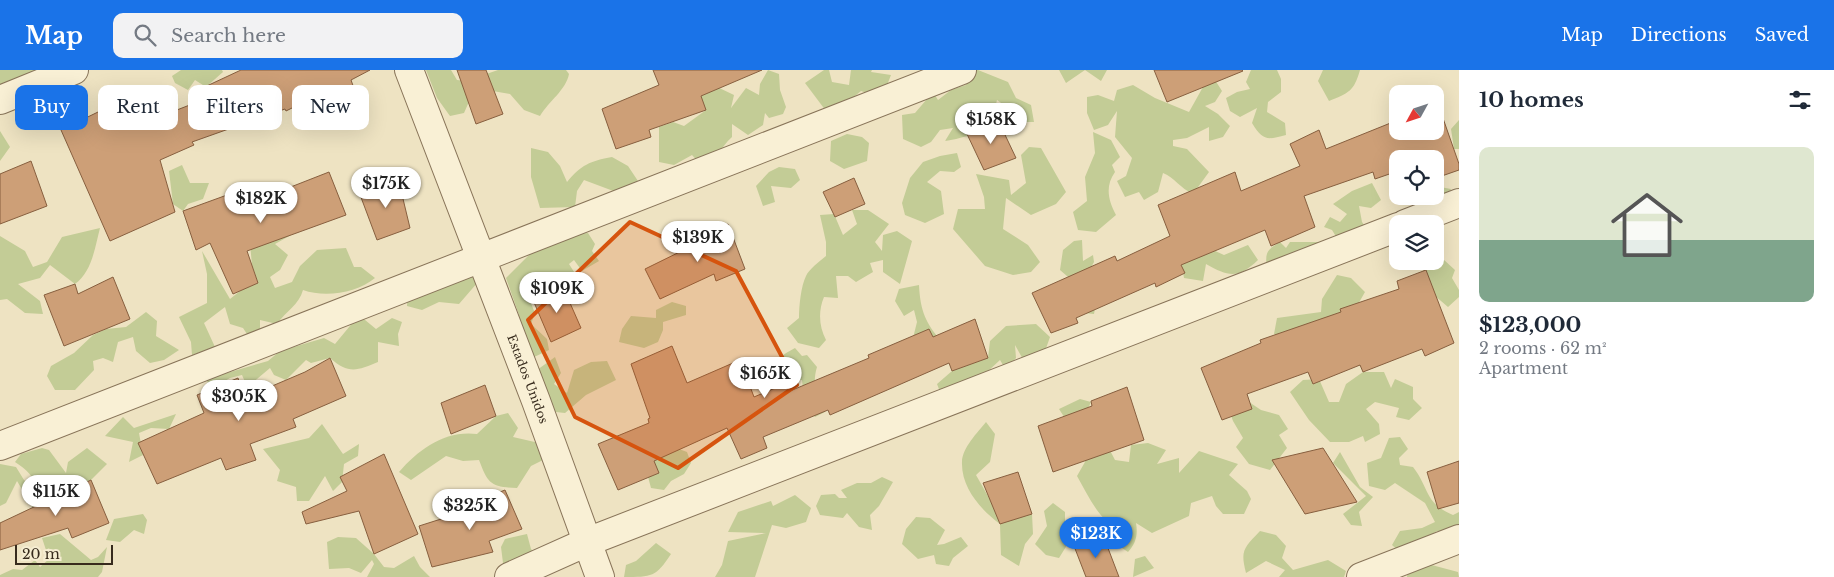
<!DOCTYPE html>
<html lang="en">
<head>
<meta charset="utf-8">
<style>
  body { margin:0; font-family:"Libre Baskerville",serif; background:#f2f2f3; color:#1f2937; height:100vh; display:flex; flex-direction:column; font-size:19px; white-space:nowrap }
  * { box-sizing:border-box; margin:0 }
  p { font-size:16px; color:#747a83 }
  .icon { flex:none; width:28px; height:28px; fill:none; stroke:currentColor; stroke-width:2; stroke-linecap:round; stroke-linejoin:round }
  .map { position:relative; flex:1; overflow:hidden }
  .panel { display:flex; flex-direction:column; background:#fff; width:375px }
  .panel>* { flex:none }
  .guide { position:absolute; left:15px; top:15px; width:475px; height:45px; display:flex; gap:10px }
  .needle { width:32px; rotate:230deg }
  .tools { position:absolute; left:1389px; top:15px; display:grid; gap:10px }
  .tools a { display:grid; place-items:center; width:55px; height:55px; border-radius:10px; background:#fff; box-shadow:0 5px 20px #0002; font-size:25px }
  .scale { position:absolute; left:15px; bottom:12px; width:98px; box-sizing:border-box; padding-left:5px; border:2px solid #372b1d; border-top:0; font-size:14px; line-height:18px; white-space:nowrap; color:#372b1d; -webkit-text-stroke:4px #f5edd1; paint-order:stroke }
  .price { position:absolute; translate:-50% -42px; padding:0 11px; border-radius:18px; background:#fff; color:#222; font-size:16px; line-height:32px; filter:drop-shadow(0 1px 2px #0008) }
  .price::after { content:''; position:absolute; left:50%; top:30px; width:15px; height:11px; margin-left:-8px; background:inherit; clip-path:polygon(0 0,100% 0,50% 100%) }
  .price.current { background:#1a73e8; color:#fff }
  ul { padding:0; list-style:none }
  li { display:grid; align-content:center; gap:10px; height:265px; padding:0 20px }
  li span { display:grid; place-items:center; height:155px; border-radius:10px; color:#555 }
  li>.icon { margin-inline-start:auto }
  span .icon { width:90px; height:90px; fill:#fffc; stroke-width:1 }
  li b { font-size:21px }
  h2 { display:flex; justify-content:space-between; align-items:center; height:60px; padding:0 20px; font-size:21px }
  .pill { padding:0 18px; border-radius:10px; background:#fff; box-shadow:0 5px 20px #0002; font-size:18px; line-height:45px }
  .pill.current { background:#1a73e8; color:#fff }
  header { display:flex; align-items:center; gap:30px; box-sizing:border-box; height:70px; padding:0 25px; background:#1a73e8; color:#fff }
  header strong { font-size:24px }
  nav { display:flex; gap:28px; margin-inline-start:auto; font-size:18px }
  .search { width:350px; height:45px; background:#f2f2f3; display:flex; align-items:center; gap:12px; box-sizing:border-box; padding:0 18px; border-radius:10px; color:#747a83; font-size:19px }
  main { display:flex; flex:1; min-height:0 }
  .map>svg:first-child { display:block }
  .green { fill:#c3cc96 }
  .building { fill:#cd9f77; stroke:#875f3f }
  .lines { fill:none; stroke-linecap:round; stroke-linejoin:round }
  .minor-casing { stroke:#887459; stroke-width:30 }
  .minor { stroke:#f9f0d5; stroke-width:28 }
  .marked { fill:#d6540e; fill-opacity:0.2; stroke:#d6540e; stroke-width:4; stroke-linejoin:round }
  .labels { text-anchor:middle; stroke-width:4.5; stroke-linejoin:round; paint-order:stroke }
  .street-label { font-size:12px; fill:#372b1d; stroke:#f5edd1 }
</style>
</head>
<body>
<header>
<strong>Map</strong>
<div class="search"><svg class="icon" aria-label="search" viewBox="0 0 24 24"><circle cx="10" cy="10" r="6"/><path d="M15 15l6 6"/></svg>Search here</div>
<nav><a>Map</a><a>Directions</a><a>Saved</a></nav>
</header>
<main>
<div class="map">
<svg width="1459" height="507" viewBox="0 0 1459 507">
  <rect width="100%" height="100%" fill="#eee3c2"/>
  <path class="green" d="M0,0h38l-38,19z
    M181,0h41l1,2 -17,15 -11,-7 -7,10 -13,-7 -3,-7z
    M426,0h25l6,10 9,1 32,-11h68l3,4c-3,16 -20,27 -29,42l-16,-6 -14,-16 -35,-6 -11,25 -14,3 -13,-18z
    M768,0l11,4 1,16 6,17 -3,7 -14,4 -4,-5 -2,12 -15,10 -16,-11v13c-13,12 -13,21 -31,28l-9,-10 -18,10 -15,-3v-35l14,-5 11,4 22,-16 -15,-17 22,-8 21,10 -3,13 15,-20 13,7 1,-11z
    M824,0h5l3,12 17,3 2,-15h21l-1,2 20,3 -9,23 -21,-7 -18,15 -17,5 -21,-28z
    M970,0h8l30,12 8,16 15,7 3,17h-17l-9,-14 -11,-8 -8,32c-17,1 -28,7 -44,9l8,-13 -13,2 -9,12 -10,5 -18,-8 -1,-24 13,-2 18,-21 5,8 13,-10 15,-5z
    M1059,0h48l-6,11 -16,-11 -19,13z
    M1251,0h26l4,9v13l-13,10 -1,10 18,11 1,12c-19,5 -23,6 -34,-12l5,-15 -17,9 -10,-6 -4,-13 11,-6 13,-3 -4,-7z
    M1323,0h37c-6,21 -11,23 -31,31l-11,-20z
    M1208,8l7,2 7,11 -7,11 -10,4 13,8 12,12 -7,11 -14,4v-14l-22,11 -14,2v6l14,3 22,23 -16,22c-13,-6 -18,-16 -30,-21l-5,19 -14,8 -5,-8 -14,5 -8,-16 9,-5 6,-18 -17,-21 2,-26 -9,14 -14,5 -7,-17v-16l11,-2 16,6 3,-11 16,-5 22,13 34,14z
    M1459,50v29h-5l-3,-20z
    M0,61l10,16 -10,14z
    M1093,62l18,8 9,17 -8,8 3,7c-10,14 -7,28 1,43l-20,17 -18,-2 -5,-18 14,-11 -2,-24 10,-24z
    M847,64l15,3 7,6 -2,18 -23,8 -14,-8 1,-20z
    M1029,77l12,1 25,44 -10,12 -25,11 -25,-17 -3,31 25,16 12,17 -9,10 -18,3 -28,-9 -32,-37 5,-20h27l-1,-12 -8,-23 33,6 2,15 15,-12 -5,-28z
    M531,78l17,4 12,14 7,16c14,-17 23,-21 45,-25l16,9 10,15 -14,14 -40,-15 -7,11 -2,16 -35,1 -9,-31z
    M957,83l4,14 -7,5 -14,-1 -13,11 14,9 3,23 -19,9 -20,-8 -3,-12 8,-25 13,-16 17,-6z
    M182,95l8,18h19l-6,16 -15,5 -5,7 -10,-7 -4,-33z
    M779,97l16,2 5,11 -9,8 -20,-2 4,16 -12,4 -7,-20 13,-14z
    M1372,113l9,17 -10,8 -12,-2 3,16 9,13 -31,8 -8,-13 -8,-3 6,-10 10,5 7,-8 -14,-10 19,-13z
    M1435,116l16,3 -4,9 -7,4 -18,-6h13z
    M852,140h16l21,14 -14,18 7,9 1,-16 14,-4 15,10 -12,43 -17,-12v-12l-13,3 3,9 -17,10 -8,-6h-12l2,22 -14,-1c-6,14 -5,30 2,43l-7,8 -21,-5 -11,-15 12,-10c0,-12 2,-32 7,-42 3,-7 14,-15 20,-20v-14l-6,-27 14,-1 9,21 14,-11z
    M100,158c-5,19 -8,44 -25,56l-25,-19 -10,13 -22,6 22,17 3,13 -18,-1 -18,-14 -7,1v-64l25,15 8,16 14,-5 15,-25z
    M588,163l7,11 -3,7 7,10 -17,10 -8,-11 -5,4 7,11 -13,8 -24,1 -9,17 5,12 -4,11 16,15 2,11 -17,8 -16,-34 3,-9 -13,-37 30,-30 40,-14z
    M291,165l-16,9 13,11 -8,15 -10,7 5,11 17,-6 8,-16 17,-16 29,-2 8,19h7l14,11c-18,15 -50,20 -72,12 -4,15 -17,21 -26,34l-17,-4v13l-11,4 -6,-9 -13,-4 -5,-17 -21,16 11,24 -23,8 -1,-13 -12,-25 28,-14v-29l-5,-23 28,48 10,-8 18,-8 -6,-18 -2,-21z
    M1082,170l1,21 10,-6 1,7 -8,15 10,26 -2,11 -10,-1 -9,-30 -15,-13 3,-20 11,-9z
    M1280,172l6,6 4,-6h33l-56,27c-2,-16 -1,-19 13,-27z
    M1248,175l10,15c-20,19 -29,17 -52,4l-3,17 -19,-3 -4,-23 33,-5 11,5z
    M1435,176l9,3 -1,10 12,11 -3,8 7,12v7l-11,10 -21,-18 -6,-28h14z
    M473,197l5,15 -19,22 -20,-2 -17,8 -15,-4 1,-19z
    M1337,205l14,3 14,14 -12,21 8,53 -14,-1 -73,-31 3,-16 44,-6 1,-13z
    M919,215c1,21 5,36 19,52l-26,5 5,-20 -3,-12 -10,6 -9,-15 4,-12z
    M672,232l14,4v9l-23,7v8l-5,12 -14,6 -25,-6 3,-13 9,-13 25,2v-8z
    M146,242l11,9 -1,15 23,14 -15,10 -14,3 -14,-12 -3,-14 -15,5 -5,20 -10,-4 -10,3 1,9 -19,20h-20l-8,-14 4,-10 23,-13 19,-18 13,-6 20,-2z
    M359,245l17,14 16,-11 10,4 -4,12 1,12 -21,-4v20c-21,9 -30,12 -48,-4l-19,5 -5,-3 -20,20 -12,-5 -4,-7 -19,16h-5l-4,-9 -12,3 -19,11 -5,-10 62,-18 12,-10 44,-13 11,6z
    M1036,254l14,13 -6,17 -19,9 -10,-18 1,13 -10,12 -6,-10 -14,13 -44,24 -5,-13 15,-13 36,-13 2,-17 16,-15z
    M795,278l7,8 5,-1 10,12c-5,16 -1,31 8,45l-10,5 -10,-11 -3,-26h-9l3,-8 -6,-5 -6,14 -13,1c-2,-20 8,-25 24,-34z
    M555,287l6,16 -7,11 13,9 7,-23 17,-8 16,-1 9,19 -30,15 -21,18 -18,-2 -10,-41z
    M1363,302h21l7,16 4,-9 18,8v12l9,9 -13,12 -13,-3 3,-9 -24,-6 -9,7 13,15 1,10 -15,8 -2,-6 -14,6h-19l-21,-22 -19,-28 13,-12 16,-1 10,23h10l7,-18z
    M1080,329l11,3 -6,13 19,24 11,21 14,2 2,-17 17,-2 18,7 -9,14 22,-6v15l20,-22 39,13 -9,11 18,16 4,8 -7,15h-21l-7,-8 -4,-10 -21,7 -2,13 -37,17 -16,-10c2,12 0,20 -8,29l-12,-8 5,-14c-22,-8 -33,-35 -44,-54l8,-14 -8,-25 -18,-28z
    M1249,332l12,8 18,5 9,14 -9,6 8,13 -17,22 -21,-6 -13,-17 7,-9 -10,-17 -4,-11z
    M508,343l10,15 -5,9 26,6 6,16 -14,7 -14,22c-26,-1 -29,-4 -38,-28l-16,1 -17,-5 -35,24 -12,-8c20,-23 46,-42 78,-38l19,-18z
    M176,344l-7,15 -18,-1 -12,5 4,22 -14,7 4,-20 -28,-6 18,-19 11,11z
    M986,352l9,12 -5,28 -14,13 25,44 31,-5 1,20 -8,10 -6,22 -18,-11 -1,-31c-19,-14 -39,-36 -38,-62 0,-14 16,-30 24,-40z
    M322,354l21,30 16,-10 -1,12 -14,8 -2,18 -9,9 -8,-15 -16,25h-12l-1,-14 -19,-6 3,-11 -17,-21 46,-11z
    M1400,367l8,12 -9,9 1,7 13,2c17,22 11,36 40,48l6,-3v20l-22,-1 -35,23 -10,-9 8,-14 22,-3 13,-6 -10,-19 -30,-20 -10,7 -16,-4 -2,-23 14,-5 8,-20z
    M42,378l7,2 17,23 2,-11 19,-14 20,16 -16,16 -23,8 -13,-8v10l3,19 -19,9 -22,-37 -11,22 -6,3v-42l16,3 8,13 13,10c-2,-13 -11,-21 -22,-28l6,-8z
    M679,379l8,3 4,11 -7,11 -13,7 -7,9 -13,-2 -4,-15 8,-16z
    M1340,382l20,35 13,10 -14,15 3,14 -11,-1 -8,-11 23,-18 -33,-33z
    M882,407l11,5 -14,24 -9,9 2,15 -13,-3 -12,-14 -4,5 -23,-3 -4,-9 5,-11 14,-1 4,4h8l-6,-8 16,-7h14z
    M795,425l16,13 -5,14 -20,6 -14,-3 -17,52h-40l7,-12 6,-24 38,-8 -38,-1 10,-20 33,-11 2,5z
    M1053,433l12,9v14l7,11 -13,21 -13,-3 -11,-11 12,-18 -3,-15z
    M143,444l4,6 -3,14 -10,-4 -14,12 -14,-2 8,-21z
    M916,447l14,1 15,12 -8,15 7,-1 17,-7 7,9 -15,12 -4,8 -13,-2 -2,-9 -16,4 -16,-15 4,-15z
    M1260,461l16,4 10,11 -4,12 11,12 35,-10 18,11 -2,6h-65l6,-7 -19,-9 -20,12c-6,-23 -2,-25 14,-42z
    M60,464l31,26 7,-3 9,-10 -5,25 -4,5h-98v-2l13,-6 9,1 13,-10 5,7 9,-8 -7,-21z
    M527,464l4,15 9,11 -21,9 -16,-6 -2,-16 4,-8z
    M338,467l18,1 18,16 10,13 10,1 20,-12 6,11 10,10h-63l7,-13 -2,-4 -11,13 -12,-5 -20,1 -2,-27z
    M656,473l15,11c-15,23 -19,23 -47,23l2,-12 10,-4z
    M1145,486l9,12 -21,9 2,-18z
    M1409,489l49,13 1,5h-52z"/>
  <path class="building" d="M241,0h129l-19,10 9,25 -30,12 -10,-23 -34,17 -1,-2 -93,33 2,3 -34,15 15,52 -65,29 -49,-111 74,-36 11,28 54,-21 -4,-10z
    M457,0h29l17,44 -27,10z
    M653,0h109l-61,26 5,14 -57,20 2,7 -35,12 -14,-40 57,-24z
    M1154,0h88l1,1 -76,31z
    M1438,34l21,60v6l-23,8 -1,-19h-37v12l-23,8 -2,-7 -69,24 11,31 -44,19 -6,-16 -84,35 4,8 -29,14 -1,-4 -79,35 2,5 -27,10 -19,-40 83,-37 2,5 53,-25 -12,-31 77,-33 6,19 59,-25 -10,-22 29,-14 7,19 72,-29v11h37v-26z
    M998,50l18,38 -32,12 -17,-36z
    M31,91l16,45 -47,18v-50z
    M329,102l17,43 -99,36 11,32 -25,11 -23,-51 -14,7 -13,-39 44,-16 5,15z
    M398,108l12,50 -33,12 -18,-48z
    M854,108l11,26 -30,13 -12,-25z
    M728,154l17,45 -29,12 -2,-7 -54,25 -15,-30 57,-28 -2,-4z
    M1426,200l28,73 -29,13 -3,-7 -59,23 -3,-7 -47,19 -5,-12 -61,22 5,15 -30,11 -21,-52 60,-25 -1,-3 81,-28 -1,-3 59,-20 -2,-8z
    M113,207l17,42 -66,27 -20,-51 31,-11 3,10z
    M563,217l18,41 -30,14 -18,-42z
    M975,249l13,39 -36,13 -3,-8 -119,52 -2,-5 -65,27 4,11 -26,11 -14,-31 -73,33 5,12 -41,17 -20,-46 51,-21 -1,-4 2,-1 -19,-54 41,-18 15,37 53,-23 14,37 33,-14 3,8 79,-33 -1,-3 61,-26 4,8z
    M330,288l16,38 -53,23 3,8 -46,17 6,16 -30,10 -5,-12 -64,26 -19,-41 66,-30 -7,-18 41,-17 6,20 61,-26z
    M485,315l11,31 -45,18 -10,-31z
    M1127,317l17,53 -91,32 -15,-46 54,-20 -1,-5z
    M1323,378l34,54 -52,12 -33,-54z
    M384,384l34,80 -44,20 -15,-43 -53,13 -4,-12 45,-21 -7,-14z
    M1459,391v42l-21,6 -11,-37z
    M1018,402l14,42 -32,10 -17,-41z
    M91,410l18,43 -37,15 -4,-10 -68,22v-27z
    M505,420l17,39 -33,12 4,11 -61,15 -13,-41 63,-20 -2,-6z
    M1103,465l16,42h-33l-12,-31z"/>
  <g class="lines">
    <g class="minor-casing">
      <g id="minor">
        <path id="s1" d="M409,0l127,331 64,176"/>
        <path d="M0,30l74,-30"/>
        <path d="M1405,154l54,-21"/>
        <path d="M0,376l962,-376"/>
        <path d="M509,507l78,-35 811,-315"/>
        <path d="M1361,507l98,-38"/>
      </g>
    </g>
    <use href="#minor" class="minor"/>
  </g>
  <path class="marked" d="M630,152l106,49 61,114 -119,83 -103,-51 -47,-97z"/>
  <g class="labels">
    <g class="street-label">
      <text dy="4" stroke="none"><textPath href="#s1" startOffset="331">Estados Unidos</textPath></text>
    </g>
  </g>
</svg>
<div class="tools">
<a><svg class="needle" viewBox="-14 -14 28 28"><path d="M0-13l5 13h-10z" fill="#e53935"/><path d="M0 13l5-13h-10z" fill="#747a83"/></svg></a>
<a><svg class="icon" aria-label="locate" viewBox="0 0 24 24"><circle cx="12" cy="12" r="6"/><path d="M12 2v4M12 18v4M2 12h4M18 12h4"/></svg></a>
<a><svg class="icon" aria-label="layers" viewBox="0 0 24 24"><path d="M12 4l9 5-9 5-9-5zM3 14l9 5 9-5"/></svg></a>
</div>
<div class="scale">20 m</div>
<b class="price" style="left:991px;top:75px">$158K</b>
<b class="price" style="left:386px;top:139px">$175K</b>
<b class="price" style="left:261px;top:154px">$182K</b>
<b class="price" style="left:698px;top:193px">$139K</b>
<b class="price" style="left:557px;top:244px">$109K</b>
<b class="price" style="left:765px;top:329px">$165K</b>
<b class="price" style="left:239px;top:352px">$305K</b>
<b class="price" style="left:56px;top:447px">$115K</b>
<b class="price" style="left:470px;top:461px">$325K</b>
<b class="price current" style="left:1096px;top:489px">$123K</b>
<div class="guide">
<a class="pill current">Buy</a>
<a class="pill">Rent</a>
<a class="pill">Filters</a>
<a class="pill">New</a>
</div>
</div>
<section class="panel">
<h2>10 homes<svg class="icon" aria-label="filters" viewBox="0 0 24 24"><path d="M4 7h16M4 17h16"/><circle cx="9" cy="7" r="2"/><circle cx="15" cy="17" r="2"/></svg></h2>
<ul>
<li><span style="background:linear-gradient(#dfe7d0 60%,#7fa58c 0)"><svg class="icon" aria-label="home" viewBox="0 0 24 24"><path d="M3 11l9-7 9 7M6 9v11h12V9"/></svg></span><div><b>$123,000</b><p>2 rooms · 62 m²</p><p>Apartment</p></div></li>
</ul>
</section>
</main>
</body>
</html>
